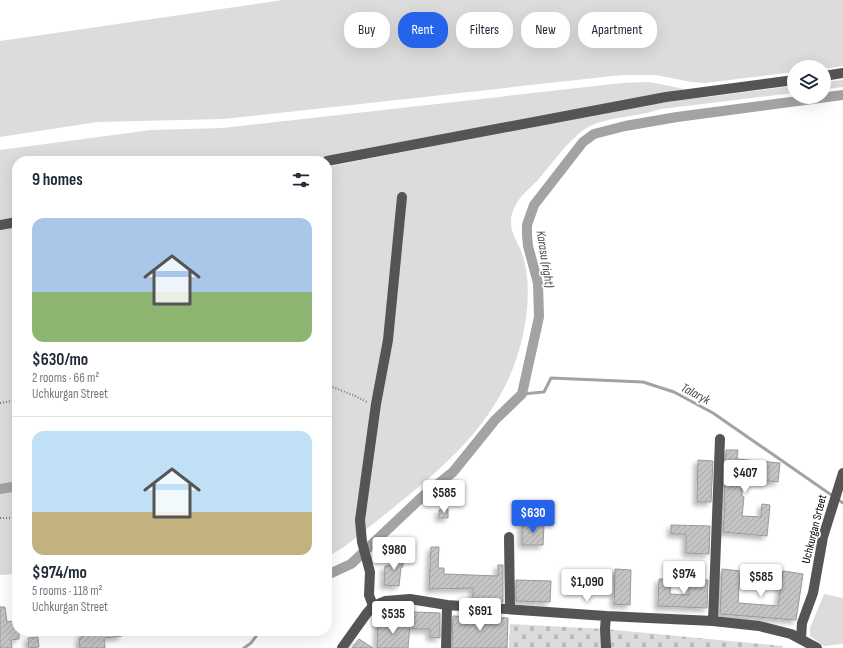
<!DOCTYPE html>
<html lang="en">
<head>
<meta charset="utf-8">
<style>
  body { margin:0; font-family:"Sofia Sans Condensed",sans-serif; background:#f2f2f3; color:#1f2937; height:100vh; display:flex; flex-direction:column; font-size:15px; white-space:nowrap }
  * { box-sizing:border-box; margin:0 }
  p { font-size:13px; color:#747a83 }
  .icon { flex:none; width:22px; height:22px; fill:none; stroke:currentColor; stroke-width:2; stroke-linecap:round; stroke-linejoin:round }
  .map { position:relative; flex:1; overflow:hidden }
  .panel { position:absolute; left:12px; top:156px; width:320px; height:480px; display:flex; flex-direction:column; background:#fff; border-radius:16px; box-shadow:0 4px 16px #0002 }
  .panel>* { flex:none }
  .top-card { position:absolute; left:344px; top:12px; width:380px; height:36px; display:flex; gap:8px }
  .fabs { position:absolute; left:787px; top:60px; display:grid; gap:8px }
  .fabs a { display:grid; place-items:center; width:44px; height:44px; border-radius:50%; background:#fff; box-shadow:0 4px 16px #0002; font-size:20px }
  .price { position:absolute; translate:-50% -34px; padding:0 9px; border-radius:4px; background:#fff; color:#222; font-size:13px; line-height:26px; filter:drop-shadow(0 1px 2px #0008) }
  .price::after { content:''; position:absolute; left:50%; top:24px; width:12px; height:9px; margin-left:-6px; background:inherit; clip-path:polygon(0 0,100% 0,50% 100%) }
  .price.selected { background:#2563eb; color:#fff }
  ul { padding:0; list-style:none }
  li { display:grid; align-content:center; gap:8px; height:212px; padding:0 20px }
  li+li { border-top:1px solid #e0e1e3 }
  li span { display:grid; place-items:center; height:124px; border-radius:12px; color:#555 }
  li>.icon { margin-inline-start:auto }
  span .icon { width:72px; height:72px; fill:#fffc; stroke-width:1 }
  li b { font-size:17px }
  h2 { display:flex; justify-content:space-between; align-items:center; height:48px; padding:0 20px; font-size:17px }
  .pill { padding:0 14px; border-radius:16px; background:#fff; box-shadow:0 4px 16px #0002; font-size:14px; line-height:36px }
  .pill.selected { background:#2563eb; color:#fff }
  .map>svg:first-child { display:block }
  .green { fill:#dcdcdc }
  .cemetery { fill:url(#cemetery-stones) }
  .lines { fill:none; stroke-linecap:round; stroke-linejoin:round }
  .stream { stroke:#a3a3a3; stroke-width:3 }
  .canal { stroke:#a3a3a3; stroke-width:10 }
  .building { fill:url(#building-hatch); stroke:#999; filter:url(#shadow) }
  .path { stroke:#777; stroke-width:2; stroke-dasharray:1 2; stroke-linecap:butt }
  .minor { stroke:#555; stroke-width:10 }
  .labels { text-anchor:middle; stroke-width:3.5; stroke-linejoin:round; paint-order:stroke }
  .street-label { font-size:12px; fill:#000; stroke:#fff }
  .water-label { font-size:13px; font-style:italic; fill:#444; stroke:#fff }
</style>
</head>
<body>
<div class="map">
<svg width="843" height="648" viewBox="0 0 843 648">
  <defs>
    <pattern id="cemetery-stones" width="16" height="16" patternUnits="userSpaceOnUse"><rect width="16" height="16" fill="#dcdcdc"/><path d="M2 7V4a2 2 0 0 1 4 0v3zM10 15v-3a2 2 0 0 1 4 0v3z" fill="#bbb"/></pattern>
    <pattern id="building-hatch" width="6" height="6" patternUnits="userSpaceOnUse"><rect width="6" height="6" fill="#c4c4c4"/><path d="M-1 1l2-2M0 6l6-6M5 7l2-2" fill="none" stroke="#a7a7a7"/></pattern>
    <filter id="shadow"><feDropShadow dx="-3.5" dy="3.5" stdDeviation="2" flood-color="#0004"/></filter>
  </defs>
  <rect width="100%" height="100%" fill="#fff"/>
  <path class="green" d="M283,0h560v66l-19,3v-2h-30v5l-89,11 -14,-1 -35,-7h-34l-398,44 -127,3 -97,15v-96z
    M843,80v7l-19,2v-7z
    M649,82l36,7 -382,72h-286v56l-17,3v-70l151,-20 72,-2 399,-45z
    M794,86v7l-133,16c-23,8 -49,7 -71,17 -18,9 -39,39 -52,54 -6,6 -12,11 -17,17 -5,6 -9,14 -10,22 -1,15 8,24 12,37 12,40 0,96 -19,132 -33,66 -104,113 -160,159l-17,10v-390l283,-56 83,-13 15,-1z
    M17,227v347l-17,1v-345z
    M824,594l19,4v46l-19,2 -14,-10v-8z"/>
  <path class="cemetery" d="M510,624l95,5 178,17v2h-274z"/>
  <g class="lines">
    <path class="stream" d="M522,394l22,-2 7,-14 92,4 31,10 39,21 130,90
      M244,648l7,-5 9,-12"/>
    <path class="canal" d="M0,489l17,-3
      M327,575l24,-11 71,-67 31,-25 42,-52 27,-26 17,-77 -1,-34 -10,-37 -1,-11v-10l7,-20 49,-63 11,-8 31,-8 52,-9 166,-22"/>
  </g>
  <path class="building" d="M726,450h12l-1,9 43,4 -2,19 -36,-4v18l2,1 -2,19 19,1 1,-13 8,1 -3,31 -44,-4 2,-29h-1z
    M698,460l15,1 -2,41h-14z
    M448,509v9h-9v-8z
    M522,524h22l-1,21h-21z
    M671,525l39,1 -1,28 -23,-1v-19h-15z
    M431,547h8l-1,21h6v6l54,2v-11h5v37l-30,-2v-12l-44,1z
    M393,554l10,1v12h-2l-2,19 -15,-1 1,-19h7z
    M615,569l16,1 -1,35 -16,-1z
    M722,569l18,2 -2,32 40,3 5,-35 20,3 -7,46 -76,-6z
    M659,579h12l-1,15 19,1v-15h19l-1,28 -49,-2z
    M516,580l35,1 -1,21 -34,-1z
    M0,607h5l2,15 10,-2v11h2v8l-8,1 1,8h-12z
    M413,612l27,1v25l-10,-1v-8h-18z
    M453,616l55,2 -1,30h-55z
    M378,621l32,3 -2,24h-31z
    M82,631h39l1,5 -18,2 1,10h-25l-1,-9 3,-1z
    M38,637l1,10 -10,1 -1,-10z
    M359,639l14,9h-21z"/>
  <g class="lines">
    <path class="path" d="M327,385l26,10 14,7
      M0,403l17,-3
      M0,518h11l6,-2"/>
    <path class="minor" d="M824,76l19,-3
      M327,161l339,-64 128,-17
      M0,225l17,-3
      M509,537l1,72
      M373,606l-4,-11 1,-23 -8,-30 -2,-22 16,-116 12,-64 14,-143
      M606,616l-1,13 1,19
      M713,621l7,-182
      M801,638l1,-15 11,-30 10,-56 20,-64
      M342,648l25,-35 6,-7 12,-5 25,-2 37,6 159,11 107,5 46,5 32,8 26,14
      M446,648l1,-43"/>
  </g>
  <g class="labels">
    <g class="street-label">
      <text transform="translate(814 529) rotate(-76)" y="4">Uchkurgan Srteet</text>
    </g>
    <g class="water-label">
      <text transform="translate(546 259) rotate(81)" y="5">Karasu (right)</text>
      <text transform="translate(696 393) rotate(28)" y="5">Talaryk</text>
    </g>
  </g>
</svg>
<div class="fabs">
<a><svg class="icon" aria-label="layers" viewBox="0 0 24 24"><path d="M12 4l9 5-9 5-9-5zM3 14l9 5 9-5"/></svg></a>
</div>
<b class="price" style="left:745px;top:494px">$407</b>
<b class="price" style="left:444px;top:514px">$585</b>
<b class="price selected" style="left:533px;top:534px">$630</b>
<b class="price" style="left:394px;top:571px">$980</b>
<b class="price" style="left:684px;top:595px">$974</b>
<b class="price" style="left:761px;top:598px">$585</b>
<b class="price" style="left:587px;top:603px">$1,090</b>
<b class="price" style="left:480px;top:632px">$691</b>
<b class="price" style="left:393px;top:635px">$535</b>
<div class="top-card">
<a class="pill">Buy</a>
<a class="pill selected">Rent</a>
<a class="pill">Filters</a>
<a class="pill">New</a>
<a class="pill">Apartment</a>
</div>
<section class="panel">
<h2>9 homes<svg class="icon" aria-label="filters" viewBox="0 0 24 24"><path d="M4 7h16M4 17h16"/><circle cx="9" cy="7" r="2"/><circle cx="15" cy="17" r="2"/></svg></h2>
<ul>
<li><span style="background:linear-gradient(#a9c7e8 60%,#8fb573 0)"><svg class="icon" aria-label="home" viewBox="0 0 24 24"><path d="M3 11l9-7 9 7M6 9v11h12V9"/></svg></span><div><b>$630/mo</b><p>2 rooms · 66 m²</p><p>Uchkurgan Street</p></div></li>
<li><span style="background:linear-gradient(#bfe0f5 65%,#c2b280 0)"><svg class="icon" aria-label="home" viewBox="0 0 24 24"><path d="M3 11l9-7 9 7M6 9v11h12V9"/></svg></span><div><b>$974/mo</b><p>5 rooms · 118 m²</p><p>Uchkurgan Street</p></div></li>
</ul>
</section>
</div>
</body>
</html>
